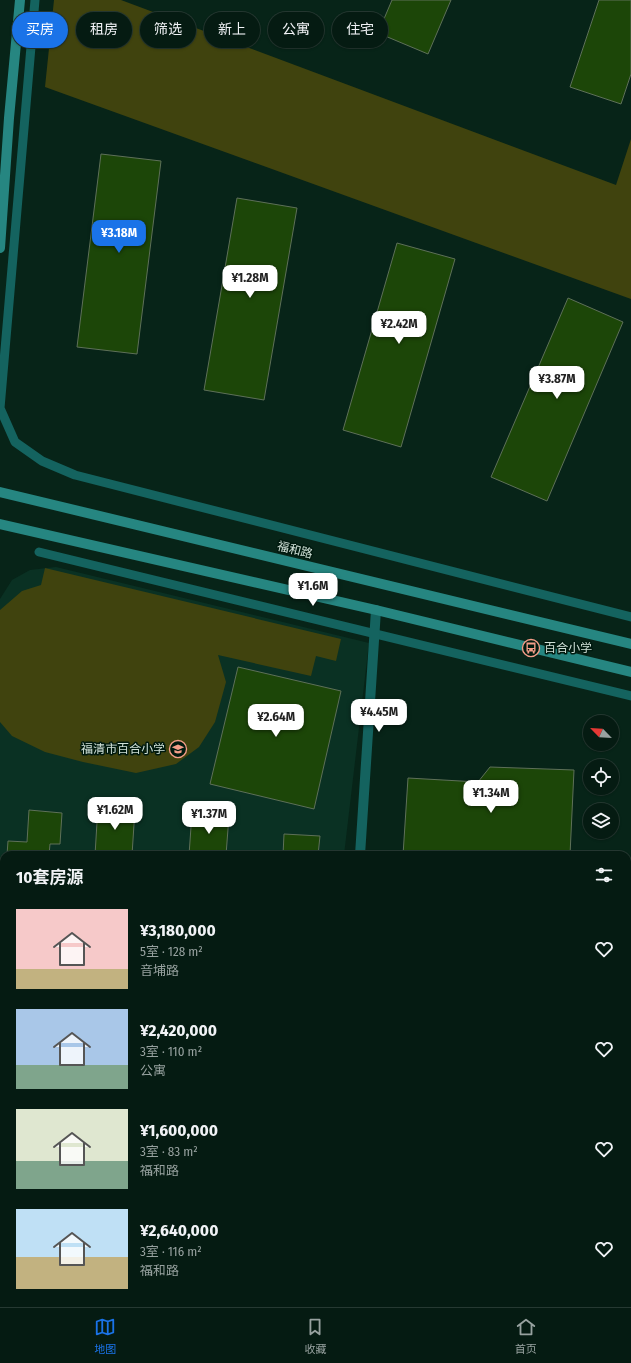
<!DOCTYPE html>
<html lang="zh">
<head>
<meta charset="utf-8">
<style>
  body { margin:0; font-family:"Fira Sans Condensed","Noto Sans SC",sans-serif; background:#132820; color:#f1f3f6; height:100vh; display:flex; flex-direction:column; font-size:15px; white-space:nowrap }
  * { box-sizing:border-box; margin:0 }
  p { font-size:13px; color:#97a19f }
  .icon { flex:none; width:22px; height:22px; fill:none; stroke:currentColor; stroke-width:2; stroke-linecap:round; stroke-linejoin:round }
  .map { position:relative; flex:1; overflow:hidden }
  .details { position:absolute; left:0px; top:851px; width:631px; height:456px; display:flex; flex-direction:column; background:#051b12; border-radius:12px 12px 0 0; box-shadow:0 1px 3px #0004,0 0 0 1px #263932 }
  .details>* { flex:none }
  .banner { position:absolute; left:12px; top:12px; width:400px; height:36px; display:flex; gap:8px }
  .needle { width:26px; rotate:295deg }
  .fabs { position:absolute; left:583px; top:715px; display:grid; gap:8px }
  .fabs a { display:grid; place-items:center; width:36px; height:36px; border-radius:50%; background:#051b12; box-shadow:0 1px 3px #0004,0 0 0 1px #263932; font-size:20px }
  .price { position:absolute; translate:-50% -34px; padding:0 9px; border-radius:8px; background:#fff; color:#222; font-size:13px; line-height:26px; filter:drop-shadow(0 1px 2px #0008) }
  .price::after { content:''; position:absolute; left:50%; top:24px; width:12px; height:9px; margin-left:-6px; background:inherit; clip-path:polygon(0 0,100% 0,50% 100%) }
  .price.on { background:#1a73e8; color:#fff }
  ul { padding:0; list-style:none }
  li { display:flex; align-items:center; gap:12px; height:100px; padding:0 16px }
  li span { display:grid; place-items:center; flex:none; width:112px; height:80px; border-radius:0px; color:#555 }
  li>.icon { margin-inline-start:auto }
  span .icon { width:48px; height:48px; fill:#fffc; stroke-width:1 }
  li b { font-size:17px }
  h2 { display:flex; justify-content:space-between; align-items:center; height:48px; padding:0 16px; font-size:17px }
  .tag { padding:0 14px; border-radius:18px; background:#051b12; box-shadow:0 1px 3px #0004,0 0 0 1px #263932; font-size:14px; line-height:36px }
  .tag.on { background:#1a73e8; color:#fff }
  .dock { display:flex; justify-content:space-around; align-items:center; height:56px; border-top:1px solid #263932; background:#051b12; font-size:11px; color:#97a19f }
  .dock a { display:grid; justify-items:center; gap:2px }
  .dock .on { color:#1a73e8 }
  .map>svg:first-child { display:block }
  .built { fill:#0a3123 }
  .green { fill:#40430e }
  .building { fill:#1c4608; stroke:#5e7059 }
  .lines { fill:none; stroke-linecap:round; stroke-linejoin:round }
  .lane { stroke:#14635f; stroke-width:9 }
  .street { stroke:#14635f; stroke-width:10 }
  .secondary { stroke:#268681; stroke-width:10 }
  .labels { text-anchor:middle; stroke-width:3; stroke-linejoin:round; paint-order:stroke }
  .street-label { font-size:12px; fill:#cfe0d7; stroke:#001a0f }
  .poi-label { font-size:12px; fill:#cfe0d7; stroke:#001a0f; text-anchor:start }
</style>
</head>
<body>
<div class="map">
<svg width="631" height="1307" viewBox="0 0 631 1307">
  <rect width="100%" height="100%" fill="#072418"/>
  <path class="built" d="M56,567l313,76 -25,212h-340v111l-4,-1v-366l12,-19 18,-10z"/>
  <path class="green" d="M54,0h67l495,185 15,-46v160l-586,-212z
    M45,568l296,71 -5,22 -20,-5 -5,20 -93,-21 8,27 -11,40 -16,25 -23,17 -40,9 -53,-11 -38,-10 -33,-16 -12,-14v-112l22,-19 19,-6z"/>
  <path class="building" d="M392,0h59l-23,54 -50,-21z
    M599,0h32v74l-10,30 -51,-17z
    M101,154l60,7 -24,193 -60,-7z
    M237,198l60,10 -33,192 -60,-10z
    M397,243l58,16 -54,188 -58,-17z
    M568,298l55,24 -76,179 -56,-24z
    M238,667l103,24 -27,118 -104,-25z
    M490,767l84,3 -4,85h-167l5,-77 70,4z
    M98,806l37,3 -3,46h-37z
    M29,810l33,3 -2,31h-10l-1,11h-42l1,-14 19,1z
    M192,813l37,3 -3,39h-37z
    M284,834l36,2 -2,19h-35z
    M4,892v49l-3,-1z
    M0,1156h4v131h-4z
    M272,1303h48v4h-49z
    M296,1303h41v4h-41z
    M389,1303h173l3,4h-162z
    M522,1303h42l-1,4h-41z"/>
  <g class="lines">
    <path class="lane" d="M35,0l-35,408 15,34 27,19 33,14 556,142
      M39,552l592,144"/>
    <path class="street" d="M360,855l16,-245
      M0,1000l4,1
      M0,1016l4,-3
      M0,1108l4,1
      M627,1162l4,1
      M273,1307v-4
      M610,1307l1,-4"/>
    <path class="secondary" d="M0,248l9,-130 11,-118
      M0,492l631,152
      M0,524l376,86 255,62"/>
  </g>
  <defs>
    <g id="bus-ring" transform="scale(0.9)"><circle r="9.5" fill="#001a0f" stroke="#f49e89" stroke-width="1.5"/><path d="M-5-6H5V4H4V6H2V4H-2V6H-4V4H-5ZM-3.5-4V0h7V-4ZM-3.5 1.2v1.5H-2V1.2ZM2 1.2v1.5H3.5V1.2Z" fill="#f49e89"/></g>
    <g id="school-ring" transform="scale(0.9)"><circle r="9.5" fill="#001a0f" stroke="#f49e89" stroke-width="1.5"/><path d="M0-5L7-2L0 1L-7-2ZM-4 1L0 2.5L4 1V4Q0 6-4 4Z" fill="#f49e89"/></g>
  </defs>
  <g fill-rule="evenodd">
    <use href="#bus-ring" x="531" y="648"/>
    <use href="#school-ring" x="178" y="749"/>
  </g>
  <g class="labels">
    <g class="street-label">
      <text transform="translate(295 550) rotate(14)" y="4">福和路</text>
    </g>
    <g class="poi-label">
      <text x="544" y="652">百合小学</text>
      <text x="165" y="753" text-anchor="end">福清市百合小学</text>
    </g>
  </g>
</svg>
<div class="fabs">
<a><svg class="needle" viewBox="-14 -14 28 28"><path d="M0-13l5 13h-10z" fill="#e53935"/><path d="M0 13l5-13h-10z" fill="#97a19f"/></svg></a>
<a><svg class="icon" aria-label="locate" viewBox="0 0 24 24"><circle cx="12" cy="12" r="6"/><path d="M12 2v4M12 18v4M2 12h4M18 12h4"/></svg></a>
<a><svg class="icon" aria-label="layers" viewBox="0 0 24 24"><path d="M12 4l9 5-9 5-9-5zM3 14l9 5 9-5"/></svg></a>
</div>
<b class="price on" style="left:119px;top:254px">¥3.18M</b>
<b class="price" style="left:250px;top:299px">¥1.28M</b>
<b class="price" style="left:399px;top:345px">¥2.42M</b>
<b class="price" style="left:557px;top:400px">¥3.87M</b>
<b class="price" style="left:313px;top:607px">¥1.6M</b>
<b class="price" style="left:379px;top:733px">¥4.45M</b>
<b class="price" style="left:276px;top:738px">¥2.64M</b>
<b class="price" style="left:491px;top:814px">¥1.34M</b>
<b class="price" style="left:115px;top:831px">¥1.62M</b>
<b class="price" style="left:209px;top:835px">¥1.37M</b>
<div class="banner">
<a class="tag on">买房</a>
<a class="tag">租房</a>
<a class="tag">筛选</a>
<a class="tag">新上</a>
<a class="tag">公寓</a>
<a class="tag">住宅</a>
</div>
<section class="details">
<h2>10套房源<svg class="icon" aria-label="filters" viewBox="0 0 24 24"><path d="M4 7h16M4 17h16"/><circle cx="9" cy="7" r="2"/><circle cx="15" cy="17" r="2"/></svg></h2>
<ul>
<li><span style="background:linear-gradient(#f6c9c9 75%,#c2b280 0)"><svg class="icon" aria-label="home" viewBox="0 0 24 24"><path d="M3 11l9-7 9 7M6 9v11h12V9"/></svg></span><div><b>¥3,180,000</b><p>5室 · 128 m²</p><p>音埔路</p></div><svg class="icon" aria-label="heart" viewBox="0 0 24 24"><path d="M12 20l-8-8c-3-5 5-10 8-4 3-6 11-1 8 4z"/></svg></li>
<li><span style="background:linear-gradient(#a9c7e8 70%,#7fa58c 0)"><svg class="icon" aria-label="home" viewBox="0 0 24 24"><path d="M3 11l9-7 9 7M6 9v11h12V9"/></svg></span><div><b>¥2,420,000</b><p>3室 · 110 m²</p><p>公寓</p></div><svg class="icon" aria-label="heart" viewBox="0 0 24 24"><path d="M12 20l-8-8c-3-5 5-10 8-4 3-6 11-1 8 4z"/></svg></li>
<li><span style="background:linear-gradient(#dfe7d0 65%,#7fa58c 0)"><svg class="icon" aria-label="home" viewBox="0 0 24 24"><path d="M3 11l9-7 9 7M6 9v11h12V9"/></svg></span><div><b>¥1,600,000</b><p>3室 · 83 m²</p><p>福和路</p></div><svg class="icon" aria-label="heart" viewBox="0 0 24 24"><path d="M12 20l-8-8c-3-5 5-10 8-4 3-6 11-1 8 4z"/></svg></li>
<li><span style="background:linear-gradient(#bfe0f5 60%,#c2b280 0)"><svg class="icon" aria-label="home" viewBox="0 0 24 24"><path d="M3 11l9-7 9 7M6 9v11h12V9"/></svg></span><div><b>¥2,640,000</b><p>3室 · 116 m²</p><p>福和路</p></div><svg class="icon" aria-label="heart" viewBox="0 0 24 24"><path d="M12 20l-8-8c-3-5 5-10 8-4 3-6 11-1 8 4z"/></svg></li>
</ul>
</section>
</div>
<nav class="dock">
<a class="on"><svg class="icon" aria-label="map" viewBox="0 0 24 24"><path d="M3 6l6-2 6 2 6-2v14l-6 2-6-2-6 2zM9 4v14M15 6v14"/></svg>地图</a>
<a><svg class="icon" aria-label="saved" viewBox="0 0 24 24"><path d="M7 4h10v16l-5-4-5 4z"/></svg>收藏</a>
<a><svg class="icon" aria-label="home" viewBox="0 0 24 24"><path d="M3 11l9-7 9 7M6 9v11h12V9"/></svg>首页</a>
</nav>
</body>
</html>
